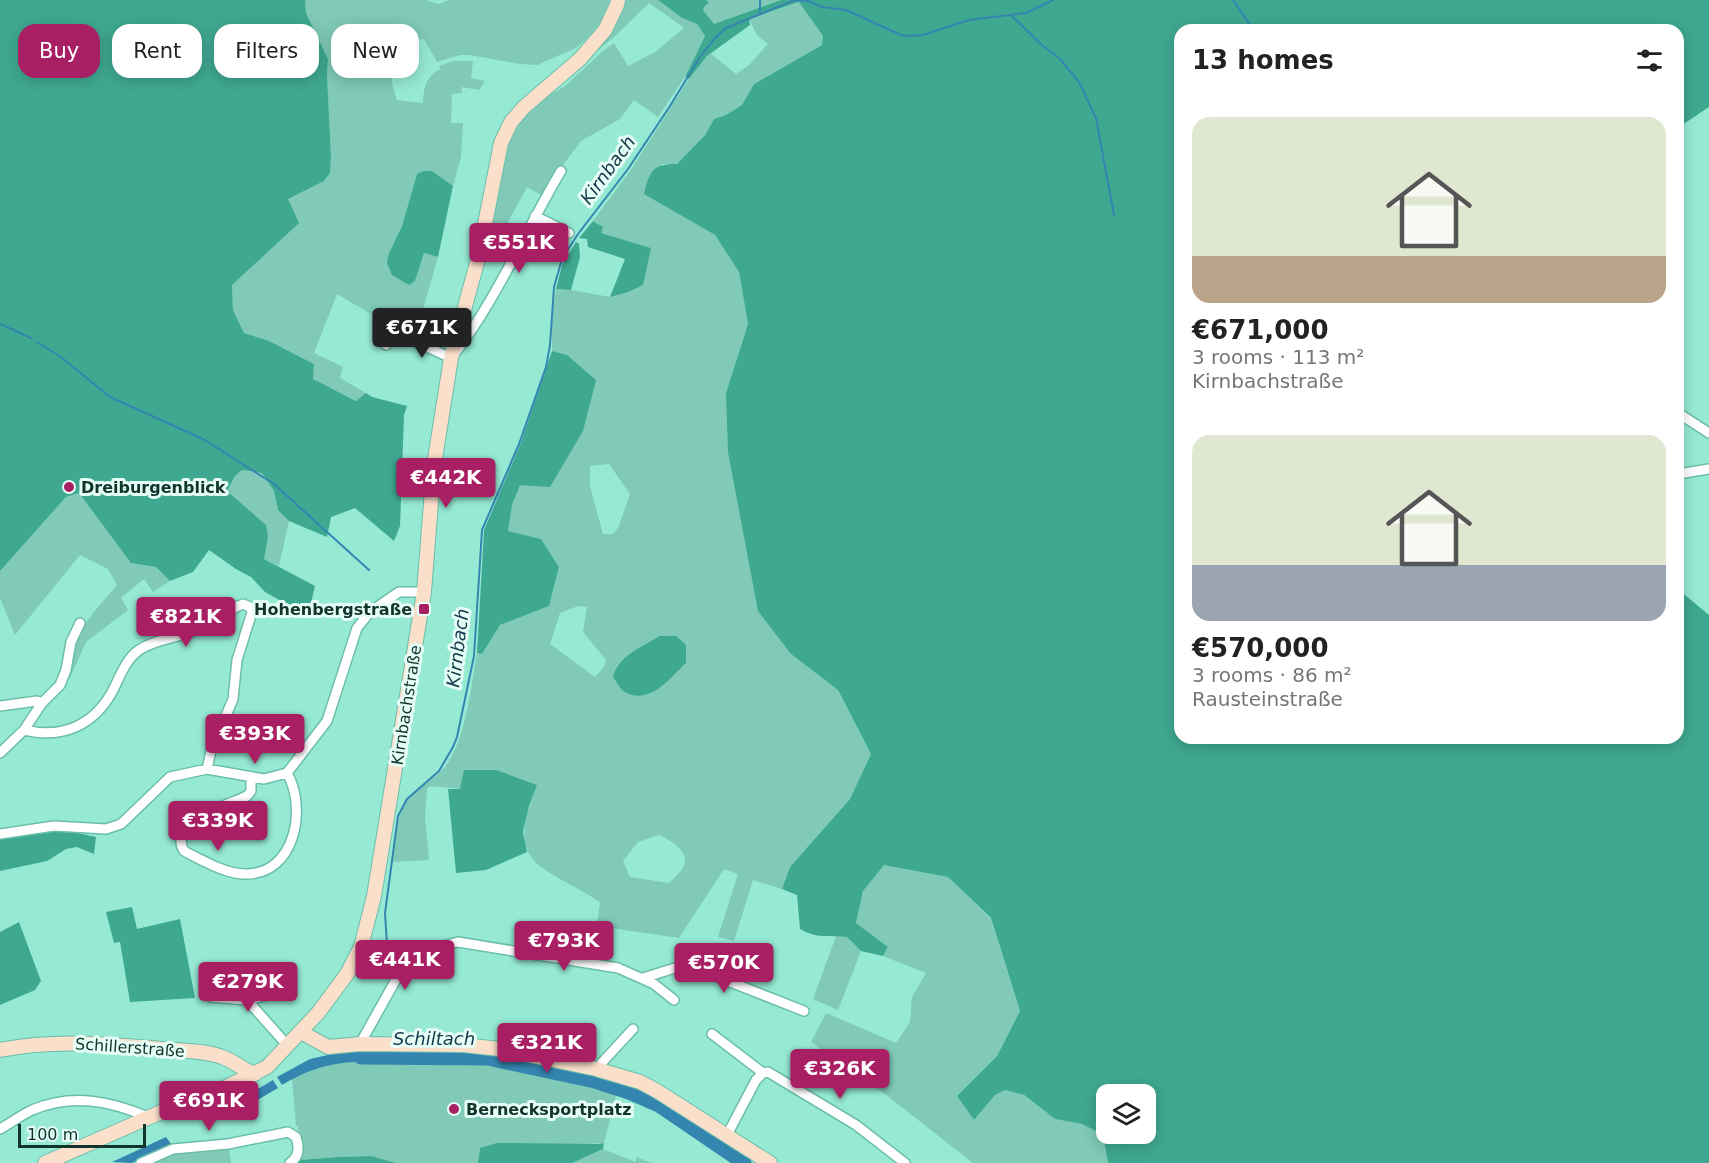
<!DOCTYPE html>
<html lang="en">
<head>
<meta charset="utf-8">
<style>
  body { margin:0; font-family:"DejaVu Sans",sans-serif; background:#f2f2f2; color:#222; height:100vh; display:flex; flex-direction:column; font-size:22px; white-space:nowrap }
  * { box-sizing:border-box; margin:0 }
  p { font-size:20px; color:#767676 }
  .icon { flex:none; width:33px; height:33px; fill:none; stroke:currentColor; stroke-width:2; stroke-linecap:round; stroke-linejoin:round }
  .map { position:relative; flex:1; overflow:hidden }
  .sheet { position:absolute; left:1174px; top:24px; width:510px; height:720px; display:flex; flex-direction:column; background:#fff; border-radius:18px; box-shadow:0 3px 15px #0003 }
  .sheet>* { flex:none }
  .hud { position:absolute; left:18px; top:24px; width:570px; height:54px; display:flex; gap:12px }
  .fabs { position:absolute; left:1096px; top:1084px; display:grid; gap:12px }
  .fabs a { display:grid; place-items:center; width:60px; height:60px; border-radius:12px; background:#fff; box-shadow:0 3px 15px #0003; font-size:30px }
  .scale { position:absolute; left:18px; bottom:15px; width:128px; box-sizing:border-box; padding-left:6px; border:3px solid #11352d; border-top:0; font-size:16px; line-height:21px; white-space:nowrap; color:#11352d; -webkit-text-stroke:4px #e6fef6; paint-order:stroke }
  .price { position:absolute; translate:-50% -51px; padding:0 14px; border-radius:6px; background:#a81f64; color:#fff; font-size:20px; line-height:39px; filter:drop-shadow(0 2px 3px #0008) }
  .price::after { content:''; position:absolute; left:50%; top:36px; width:18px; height:14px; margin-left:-9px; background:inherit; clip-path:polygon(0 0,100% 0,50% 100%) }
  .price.active { background:#222; color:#fff }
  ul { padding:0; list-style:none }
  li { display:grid; align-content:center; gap:12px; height:318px; padding:0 18px }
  li span { display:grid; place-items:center; height:186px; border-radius:18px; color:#555 }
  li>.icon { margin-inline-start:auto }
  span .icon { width:108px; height:108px; fill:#fffc; stroke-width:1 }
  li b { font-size:26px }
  h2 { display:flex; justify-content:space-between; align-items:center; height:72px; padding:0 18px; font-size:26px }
  .chip { padding:0 21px; border-radius:18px; background:#fff; box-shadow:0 3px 15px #0003; font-size:21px; line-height:54px }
  .chip.active { background:#a81f64; color:#fff }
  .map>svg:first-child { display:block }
  .green { fill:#80cab7; fill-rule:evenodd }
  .forest { fill:#3fa891; fill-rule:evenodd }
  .water { fill:#3486b1 }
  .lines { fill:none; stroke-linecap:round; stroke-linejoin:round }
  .stream { stroke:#3486b1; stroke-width:2 }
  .river { stroke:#3486b1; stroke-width:15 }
  .street-casing { stroke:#6bbeaa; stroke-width:12 }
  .secondary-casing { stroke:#6bbeaa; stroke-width:16 }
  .street { stroke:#fff; stroke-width:9 }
  .secondary { stroke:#fadfca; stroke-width:14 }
  .poi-dot { fill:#a81f64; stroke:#e6fef6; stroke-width:2 }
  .labels { text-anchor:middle; stroke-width:6; stroke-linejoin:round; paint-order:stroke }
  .poi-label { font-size:16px; font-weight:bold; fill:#11352d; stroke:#e6fef6; text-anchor:start }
  .street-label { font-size:16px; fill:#11352d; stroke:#e6fef6 }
  .water-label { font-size:18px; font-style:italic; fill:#14384b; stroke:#e6fef6 }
</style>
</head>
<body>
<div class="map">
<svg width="1709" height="1163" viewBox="0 0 1709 1163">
  <rect width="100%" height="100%" fill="#96ead4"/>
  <path class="green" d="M305,0h121l12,4 11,-4h161c-5,19 -19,36 -34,48l-39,17 -17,-1 -50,-9h-10l-23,7 -13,-23 -12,1c-22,28 -26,26 -15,60l26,3c1,-16 2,-25 17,-34l-1,-3 14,-5h20l-2,17 14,3 -6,9 -17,-3v6l-10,1 -1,29h12l-2,34 -8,29 -21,-15 -15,3 -15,52 -13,27 26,28 9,-28 14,4 -17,59 -30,3 -3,5 -51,-30 -23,59 29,14 -3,11 26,15 -9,8 -45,-22 2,-15 -45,-23 -25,-8 -11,-23 -1,-25 66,-62 -10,-24 36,-18 6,-8 1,-16 -4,-83 1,-15 -22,-46z
    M623,0h35l24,18 15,6 8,12 -20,41 -27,40 -24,-17 -14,19 -39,22 -21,28 -17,27 -16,-9 -36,67 -7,-2 18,-90 8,-27 6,-11 27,-26 21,-11 39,-36 11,-8 14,23 27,-14 29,-24 -35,-25 -37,36 -23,18z
    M706,0h75l-67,24 -11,-14v-3l5,-5z
    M800,2l23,34 -1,9 -68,39 -12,21 -16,10 -12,4 -9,16 -28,29h-15l-17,30 70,41 24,37 9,52 -22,69 65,261 47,36 33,64 -21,45 -60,68 -8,22 -29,-9 -19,61 -16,-4 20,-63 -14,-5 -45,69 -82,-12 3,-24c-60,-39 -96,-34 -63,-117l-77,4 -29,-3 -4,2 -2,29 4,43 -36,2c3,-24 2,-53 22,-70 12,-10 25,-17 34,-31 18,-30 22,-74 28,-108l5,1 18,-29 49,-19 10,-39 -18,-28 -33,-8 4,-26 55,-150 -15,-4v-33l4,-29 15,1 39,7 41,-49 -50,-15 -3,-10 -5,-2 37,-50 59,-92 18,-23 4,-2 25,20 13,-9 19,-21 -11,-9 -8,-16zM609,464l21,30 -12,34 -5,6h-10l-13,-48v-20zM578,606l9,1 -4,25 23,28 -2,7 -9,10 -45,-33 10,-31zM659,835c11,5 33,17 24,33 -3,5 -9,10 -14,15l-39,-6 -7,-16 15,-19z
    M242,470l20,3 12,18 4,19 11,11 -10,45 -15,-7 4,-22 -41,-46 8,-15z
    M79,493l52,70 25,4 14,14 -17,11 -9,-13 -23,19 7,12 -42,32 -17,38c-14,-28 31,-75 48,-95l-9,-16 -28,-14 -65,80 -15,-37v-27l66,-74z
    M884,864l64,13 43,42 29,92 -23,45 -40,40 17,24 21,-25 10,-5 18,5 32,24 27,5 16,8 7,14 3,17h-135l-97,-76 -65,-45 15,-29 70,30 14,-21 2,-25 14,-24 -43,-17 5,-9 -32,-24 7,-32z
    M836,936l11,1 14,14 -23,59 -25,-11z
    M343,1061l139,1 135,31 -13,50 -124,5 -2,15h-82l-26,-7 -32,1 -38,3 -2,-34h-2l-4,-47 32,-14z
    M229,1149l2,14h-85c28,-12 53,-13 83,-14z
    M603,1149l33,13v-5l15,6h-79z"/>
  <path class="forest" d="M0,0h305l1,13 22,46 -1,15 4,83 -1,16 -6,8 -36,18 11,24 -67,62 1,25 11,23 25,8 45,23 -1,15 43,22 10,-8 6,4 35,9 -3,9 -4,111 -6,15 -39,-33 -24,9 -4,20 -38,-16 -11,-11 -4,-19 -12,-18 -20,-3 -7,6 -8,15 39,34 2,12 -4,22 51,27 -7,30 -43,-24 -14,-15 -15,-8 -27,-19 -16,22 -23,9 -14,-14 -25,-4 -52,-70 -13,4 -66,74z
    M658,0h48l3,2 -5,5 -1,3 11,14 67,-24h928v107l-30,20 -1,-97h-498v708h498l1,-148 30,25v548h-601l-3,-17 -7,-14 -16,-8 -27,-5 -31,-24 -19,-5 -10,5 -21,25 -17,-24 40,-40 23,-45 -29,-93 -43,-41 -64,-12 -21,26 -7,32 32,24 -5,9 -22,-5 -14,-14c-20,-2 -29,2 -47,-8l-3,-34 -15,-6 8,-22 60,-68 21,-45 -33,-64 -47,-36 -33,-43 -30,-159 -2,-59 22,-69 -9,-52 -24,-37 -71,-41c6,-23 8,-30 33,-30l28,-29 9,-16 12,-4 16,-10 12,-21 68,-39 1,-9 -24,-34 -50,17 1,6 -43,31 -18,23 -4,-2 20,-41 -8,-12 -15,-6zM1107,1095h39v39h-39z
    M424,171h8l21,15 -15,71 -14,-4 -9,28 -6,4 -17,-10 -5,-12 2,-10 13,-27 15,-52z
    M593,221l10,6 -2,6 50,15 -8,37 -15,7 -18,5 15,-38 -37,-12 -1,-8 -8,-1z
    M576,242l3,2 1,13 -9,33 -15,-1 6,-24z
    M552,351l15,4 29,25 -13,51 -33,56 -30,-2 -8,20 -4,26 33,8 18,28 -10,39 -49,19 -18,29 -5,-1 7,-123 36,-85z
    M660,636h16l10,9v18c-16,15 -37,43 -61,29 -5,-3 -9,-11 -12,-15 6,-22 29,-30 47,-41z
    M464,770h32l41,15 -8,21 -6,26 4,20 -41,18 -30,3 -8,-84h12z
    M53,831l20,1 23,5 -2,17 -17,-7 -11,2 -19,12 -47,10v-34z
    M132,907l5,22 43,-10 15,79 -65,4 -10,-60 -6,1 -8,-31z
    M19,922l22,59 -6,9 -35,15v-73z
    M497,1143l101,1 6,-1 -1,6 -31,14h-94l2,-15z
    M371,1156l25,7h-98l2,-3 38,-3z"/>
  <path class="water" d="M341,1052h40v9c-42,1 -61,2 -99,24l-5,-8 33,-18z
    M273,1080l5,8 -55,32 -4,-8z
    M166,1137l5,7 -39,19 -20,-1z"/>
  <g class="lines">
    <path class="stream" d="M760,0v12
      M1233,0l20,30
      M1011,15l32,31 17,13 19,23 17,36 18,97
      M0,324l31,14
      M37,342l24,15 49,40 93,42 71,45 95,86
      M389,975l-4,-62 13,-97 9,-17 32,-28 14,-24 4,-10 17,-81 8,-126 37,-86 27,-77 4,-22 4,-58 8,-28 16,-25 50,-65 42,-63 30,-49 15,-19 11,-10 69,-28 13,1 14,6 24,3 55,25 8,1 14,-1 46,-15 57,-7 27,-13"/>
    <path class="river" d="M361,1057l127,1 107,23 34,11 30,13 85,58"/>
    <g class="street-casing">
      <path id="street" d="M535,216l34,17
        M386,345l4,-9 9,-2 52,24c44,-54 74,-127 110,-187
        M1678,413l31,20
        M1678,474l31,-5
        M0,706l37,-5 5,2
        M24,730c38,9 69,-4 88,-38 8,-15 13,-32 27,-42 18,-12 41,-12 61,-21 15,-6 27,-19 43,-25l7,3 2,5 -15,48 -4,39 -22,52 -4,18
        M0,753l24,-23 18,-27 18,-18 6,-15 5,-28 9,-19
        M251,778v13l-4,5c-19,9 -80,26 -63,55 18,9 41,23 61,23 51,1 62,-67 42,-101
        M0,834l54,-8 52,3 15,-5 49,-47 37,-8 57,10 23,-6 40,-52 30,-93 13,-16 29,-20h25
        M643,978l32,-10 17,-1 112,44
        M211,997l36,3 34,-8
        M247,1000l41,46
        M712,1034l51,39 5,-1 88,53 49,38
        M360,1044l39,-70 16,-16 13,-8 30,-8 160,26 36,16 20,16
        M596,1069l37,-40
        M0,1129c11,-6 21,-14 32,-19 41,-17 78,-9 116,7
        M726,1137l30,-57 7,-7
        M141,1163l32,-14 55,-5 60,-12 8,5c3,10 4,19 -6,26"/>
    </g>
    <g class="secondary-casing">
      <path id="secondary" d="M301,1032l27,15 32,-3 103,1 37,4 96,20 44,13 17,9 113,72
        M0,1050c54,-11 108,-6 162,-1 20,2 42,1 60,8 12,4 21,13 33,17
        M45,1163l123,-54 58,-22 41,-20 51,-54 29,-39 14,-27 13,-51 50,-304 10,-127 17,-107 27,-99 23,-116 10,-21 13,-15 56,-48 25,-29 12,-25 1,-5"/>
    </g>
    <use href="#street" class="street"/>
    <use href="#secondary" class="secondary"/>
  </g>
  <g class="poi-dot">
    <circle cx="69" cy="487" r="6"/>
    <rect x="418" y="603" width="12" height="12" rx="3"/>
    <circle cx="454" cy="1109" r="6"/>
  </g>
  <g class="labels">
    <g class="poi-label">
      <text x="81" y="493">Dreiburgenblick</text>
      <text x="412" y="615" text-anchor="end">Hohenbergstraße</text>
      <text x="466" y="1115">Bernecksportplatz</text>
    </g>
    <g class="street-label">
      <text transform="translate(406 705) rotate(-81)" y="6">Kirnbachstraße</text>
      <text transform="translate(130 1047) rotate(4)" y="6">Schillerstraße</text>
    </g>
    <g class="water-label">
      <text transform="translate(608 170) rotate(-54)" y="6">Kirnbach</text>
      <text transform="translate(458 648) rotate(-83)" y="6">Kirnbach</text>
      <text x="434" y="1045">Schiltach</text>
    </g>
  </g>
</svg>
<div class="fabs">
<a><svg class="icon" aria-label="layers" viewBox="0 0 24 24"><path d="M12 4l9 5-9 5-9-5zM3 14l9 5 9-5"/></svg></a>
</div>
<div class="scale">100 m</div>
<b class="price" style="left:519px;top:274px">€551K</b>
<b class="price active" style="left:422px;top:359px">€671K</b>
<b class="price" style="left:446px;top:509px">€442K</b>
<b class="price" style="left:186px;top:648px">€821K</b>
<b class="price" style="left:255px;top:765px">€393K</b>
<b class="price" style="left:218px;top:852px">€339K</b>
<b class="price" style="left:564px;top:972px">€793K</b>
<b class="price" style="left:405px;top:991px">€441K</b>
<b class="price" style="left:724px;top:994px">€570K</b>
<b class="price" style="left:248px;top:1013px">€279K</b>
<b class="price" style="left:547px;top:1074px">€321K</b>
<b class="price" style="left:840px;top:1100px">€326K</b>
<b class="price" style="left:209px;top:1132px">€691K</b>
<div class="hud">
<a class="chip active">Buy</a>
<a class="chip">Rent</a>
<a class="chip">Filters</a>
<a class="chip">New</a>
</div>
<section class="sheet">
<h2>13 homes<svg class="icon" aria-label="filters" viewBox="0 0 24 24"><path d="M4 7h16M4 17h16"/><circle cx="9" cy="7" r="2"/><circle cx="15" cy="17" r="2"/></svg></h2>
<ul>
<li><span style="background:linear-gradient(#dfe7d0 75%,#b9a48a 0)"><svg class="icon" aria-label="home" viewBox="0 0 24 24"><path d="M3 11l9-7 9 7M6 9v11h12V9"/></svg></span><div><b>€671,000</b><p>3 rooms · 113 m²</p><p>Kirnbachstraße</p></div></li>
<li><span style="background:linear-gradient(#dfe7d0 70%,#9aa5b1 0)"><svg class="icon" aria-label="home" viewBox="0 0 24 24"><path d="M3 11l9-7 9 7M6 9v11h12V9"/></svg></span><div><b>€570,000</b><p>3 rooms · 86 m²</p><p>Rausteinstraße</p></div></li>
</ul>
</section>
</div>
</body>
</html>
